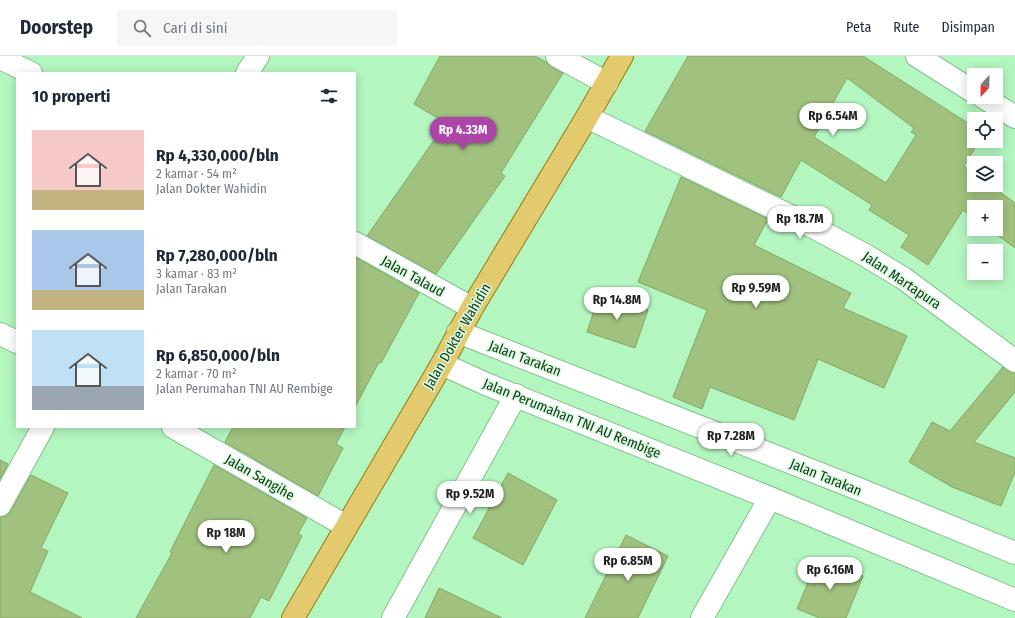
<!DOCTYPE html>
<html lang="id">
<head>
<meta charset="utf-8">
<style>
  body { margin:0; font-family:"Fira Sans Condensed",sans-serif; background:#f6f6f7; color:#1f2937; height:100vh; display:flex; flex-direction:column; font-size:15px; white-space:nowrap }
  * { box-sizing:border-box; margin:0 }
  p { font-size:13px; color:#747a83 }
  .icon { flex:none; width:22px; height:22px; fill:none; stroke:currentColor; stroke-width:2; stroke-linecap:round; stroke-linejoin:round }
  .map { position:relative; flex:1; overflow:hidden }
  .side { position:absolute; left:16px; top:16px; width:340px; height:356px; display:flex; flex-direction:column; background:#fff; border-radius:0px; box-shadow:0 2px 10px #0003 }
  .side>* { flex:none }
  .needle { width:26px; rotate:202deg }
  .buttons { position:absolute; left:967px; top:12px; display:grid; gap:8px }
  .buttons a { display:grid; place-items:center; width:36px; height:36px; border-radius:0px; background:#fff; box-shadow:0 2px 10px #0003; font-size:20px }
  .price { position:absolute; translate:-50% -34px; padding:0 9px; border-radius:14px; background:#fff; color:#222; font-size:13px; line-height:26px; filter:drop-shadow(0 1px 2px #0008) }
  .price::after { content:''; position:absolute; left:50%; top:24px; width:12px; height:9px; margin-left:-6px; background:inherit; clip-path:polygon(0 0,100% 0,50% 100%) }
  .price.active { background:#ad45a8; color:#fff }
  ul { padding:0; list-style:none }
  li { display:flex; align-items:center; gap:12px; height:100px; padding:0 16px }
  li span { display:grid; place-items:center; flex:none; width:112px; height:80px; border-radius:0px; color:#555 }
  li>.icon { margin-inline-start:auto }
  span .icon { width:48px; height:48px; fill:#fffc; stroke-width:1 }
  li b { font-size:17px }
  h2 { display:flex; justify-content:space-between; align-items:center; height:48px; padding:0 16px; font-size:17px }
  header { display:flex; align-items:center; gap:24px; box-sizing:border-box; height:56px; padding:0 20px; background:#fff; border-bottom:1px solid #e0e1e3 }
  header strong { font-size:19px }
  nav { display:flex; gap:22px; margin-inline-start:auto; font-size:14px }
  .search { width:280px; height:36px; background:#f6f6f7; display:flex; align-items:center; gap:10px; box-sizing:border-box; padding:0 14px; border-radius:0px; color:#747a83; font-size:15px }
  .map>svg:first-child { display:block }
  .building { fill:#a0c27e; stroke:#85a663; fill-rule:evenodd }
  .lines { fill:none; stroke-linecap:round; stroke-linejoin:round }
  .minor-casing { stroke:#81c18d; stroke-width:24 }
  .major-casing { stroke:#907d14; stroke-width:24 }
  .minor { stroke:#fff; stroke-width:22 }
  .major { stroke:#e3ca6e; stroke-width:22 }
  .labels { text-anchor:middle; stroke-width:3; stroke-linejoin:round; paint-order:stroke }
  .street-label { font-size:14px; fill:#18321e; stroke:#d5fcdb }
</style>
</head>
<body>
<header>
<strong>Doorstep</strong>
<div class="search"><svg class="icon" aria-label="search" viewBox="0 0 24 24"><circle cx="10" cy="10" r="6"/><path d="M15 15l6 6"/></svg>Cari di sini</div>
<nav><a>Peta</a><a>Rute</a><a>Disimpan</a></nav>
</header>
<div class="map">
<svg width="1015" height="562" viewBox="0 0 1015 562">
  <rect width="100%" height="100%" fill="#b4f6c0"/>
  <path class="building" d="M440,0h95l11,6 5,5 12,6 -62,100 4,3 -69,98 -69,-38 79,-113 -32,-19z
    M688,0h175l111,71v23l-10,16 10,8v11h16l25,18v45l-26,-19h7v-22h-22v11l-11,-8 -35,55 -27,-18 8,-12 -40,-25 3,-5 -71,-45 -20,37 -136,-66zM847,22l67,50 -3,4 5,3 -30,48 -72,-46z
    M681,121l87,42 -14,26 97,48 -8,15 64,28 -23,52 -66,-29 -24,61 -84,-33 -8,22 -29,-12 34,-87 -69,-28z
    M355,201l64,36 -38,70 -2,-1 -24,45z
    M600,237l48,17 -13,38 -48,-16z
    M1003,311l5,4 7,2v19l-41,50 41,16v14l-14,34 -49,-19 -43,-25 23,-40 18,9z
    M233,371h112l-9,17 7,4 -25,48 -93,-54z
    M0,404l8,4 -8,15z
    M214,409l93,53 -9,16 4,2 -33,65 -8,-4 -11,21h-114l36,-65 -2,-1z
    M508,417l49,27 -34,65 -50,-27z
    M31,419l37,18 -27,55 7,3 -18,41 52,26h-82v-101l6,-1 5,-5z
    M626,479l42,21 -30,62h-53z
    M818,502l45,18 -17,42h-26l-23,-9z
    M439,532l63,30h-77z"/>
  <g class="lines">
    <g class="minor-casing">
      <path id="minor" d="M557,0l50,27
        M917,0l57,36
        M0,2l31,15
        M247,17l11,-17
        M983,41l32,20
        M587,61l226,110 52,28 38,23 112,83
        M355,187l117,65
        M458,276l403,158 154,63
        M0,278l17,8
        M442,308l44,20 284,114 245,102
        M173,371l173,99
        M0,449l43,-78
        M393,562l123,-223
        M702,562l68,-120"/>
    </g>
    <g class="major-casing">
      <path id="major" d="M293,562l149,-254 30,-56 115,-191 35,-61"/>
    </g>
    <use href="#minor" class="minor"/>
    <use href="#major" class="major"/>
  </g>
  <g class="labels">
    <g class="street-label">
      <text transform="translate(413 220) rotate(29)" y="5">Jalan Talaud</text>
      <text transform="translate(902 224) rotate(34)" y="5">Jalan Martapura</text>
      <text transform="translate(457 280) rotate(-60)" y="5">Jalan Dokter Wahidin</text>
      <text transform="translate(525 302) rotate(21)" y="5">Jalan Tarakan</text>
      <text transform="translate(572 362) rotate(22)" y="5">Jalan Perumahan TNI AU Rembige</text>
      <text transform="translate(260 421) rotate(30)" y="5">Jalan Sangihe</text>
      <text transform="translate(826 421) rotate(22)" y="5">Jalan Tarakan</text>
    </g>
  </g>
</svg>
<div class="buttons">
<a><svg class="needle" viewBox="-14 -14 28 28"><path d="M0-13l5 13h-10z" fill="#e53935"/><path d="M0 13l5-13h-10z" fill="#747a83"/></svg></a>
<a><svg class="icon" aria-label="locate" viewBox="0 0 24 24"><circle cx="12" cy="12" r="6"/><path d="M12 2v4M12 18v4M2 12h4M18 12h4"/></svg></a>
<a><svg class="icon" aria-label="layers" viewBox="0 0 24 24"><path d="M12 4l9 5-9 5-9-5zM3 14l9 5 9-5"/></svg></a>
<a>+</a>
<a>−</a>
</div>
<b class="price" style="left:833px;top:81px">Rp 6.54M</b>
<b class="price active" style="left:463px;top:95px">Rp 4.33M</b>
<b class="price" style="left:800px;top:184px">Rp 18.7M</b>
<b class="price" style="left:756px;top:253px">Rp 9.59M</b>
<b class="price" style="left:617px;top:265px">Rp 14.8M</b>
<b class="price" style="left:731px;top:401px">Rp 7.28M</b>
<b class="price" style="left:470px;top:459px">Rp 9.52M</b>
<b class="price" style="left:226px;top:498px">Rp 18M</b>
<b class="price" style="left:628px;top:526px">Rp 6.85M</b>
<b class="price" style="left:830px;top:535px">Rp 6.16M</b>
<section class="side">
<h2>10 properti<svg class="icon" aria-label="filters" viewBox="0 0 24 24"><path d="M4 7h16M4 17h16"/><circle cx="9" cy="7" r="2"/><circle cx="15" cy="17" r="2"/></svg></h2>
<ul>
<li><span style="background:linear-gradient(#f6c9c9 75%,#c2b280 0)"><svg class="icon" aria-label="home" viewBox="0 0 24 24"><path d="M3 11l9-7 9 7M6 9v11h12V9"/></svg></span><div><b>Rp 4,330,000/bln</b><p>2 kamar · 54 m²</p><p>Jalan Dokter Wahidin</p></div></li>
<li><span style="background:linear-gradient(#a9c7e8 75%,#c2b280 0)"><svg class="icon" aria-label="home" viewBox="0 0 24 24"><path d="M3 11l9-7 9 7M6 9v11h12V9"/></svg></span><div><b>Rp 7,280,000/bln</b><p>3 kamar · 83 m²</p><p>Jalan Tarakan</p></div></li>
<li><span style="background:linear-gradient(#bfe0f5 70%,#9aa5b1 0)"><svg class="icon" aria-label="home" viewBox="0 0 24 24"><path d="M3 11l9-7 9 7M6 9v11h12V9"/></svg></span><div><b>Rp 6,850,000/bln</b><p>2 kamar · 70 m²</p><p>Jalan Perumahan TNI AU Rembige</p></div></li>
</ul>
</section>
</div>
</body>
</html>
